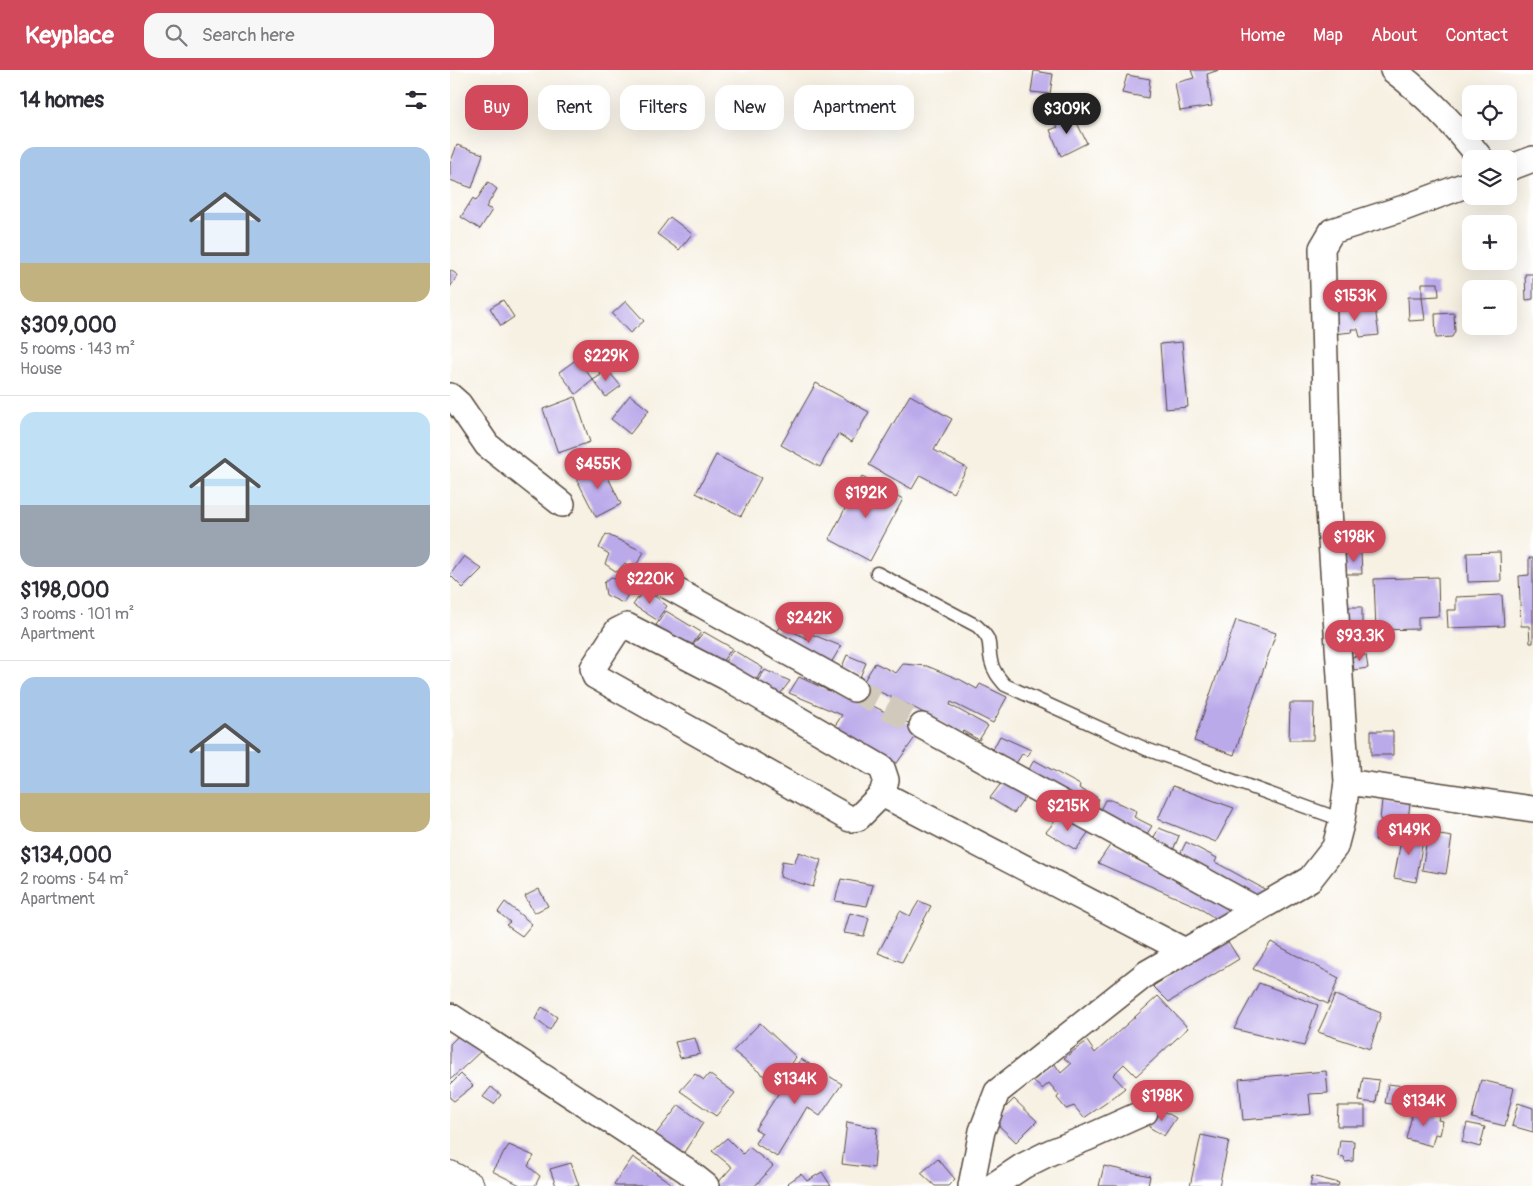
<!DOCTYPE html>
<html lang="en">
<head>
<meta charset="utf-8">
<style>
  body { margin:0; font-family:Pangolin,sans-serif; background:#f7f7f7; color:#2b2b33; height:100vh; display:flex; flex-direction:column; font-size:19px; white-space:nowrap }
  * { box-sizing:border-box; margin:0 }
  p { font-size:16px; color:#7c7c81 }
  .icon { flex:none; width:28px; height:28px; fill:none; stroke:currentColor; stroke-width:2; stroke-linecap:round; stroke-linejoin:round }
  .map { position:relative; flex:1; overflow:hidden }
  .side { display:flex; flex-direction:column; background:#fff; width:450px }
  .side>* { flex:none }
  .guide { position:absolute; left:15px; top:15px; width:475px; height:45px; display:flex; gap:10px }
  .tools { position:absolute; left:1012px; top:15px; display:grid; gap:10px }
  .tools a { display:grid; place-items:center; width:55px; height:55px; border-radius:10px; background:#fff; box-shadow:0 5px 20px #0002; font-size:25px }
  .price { position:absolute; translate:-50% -42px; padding:0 11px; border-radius:18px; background:#d1495b; color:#fff; font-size:16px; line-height:32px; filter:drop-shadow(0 1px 2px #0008) }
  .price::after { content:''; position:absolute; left:50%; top:30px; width:15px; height:11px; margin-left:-8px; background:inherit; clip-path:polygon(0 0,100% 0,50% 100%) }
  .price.active { background:#222; color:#fff }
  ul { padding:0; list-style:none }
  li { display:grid; align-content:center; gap:10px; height:265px; padding:0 20px }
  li+li { border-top:1px solid #e1e1e2 }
  li span { display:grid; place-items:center; height:155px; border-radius:15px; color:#555 }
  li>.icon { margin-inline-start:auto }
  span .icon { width:90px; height:90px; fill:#fffc; stroke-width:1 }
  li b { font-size:21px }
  h2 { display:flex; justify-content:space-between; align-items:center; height:60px; padding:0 20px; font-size:21px }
  .chip { padding:0 18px; border-radius:15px; background:#fff; box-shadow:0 5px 20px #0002; font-size:18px; line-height:45px }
  .chip.active { background:#d1495b; color:#fff }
  header { display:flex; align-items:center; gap:30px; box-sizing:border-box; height:70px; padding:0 25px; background:#d1495b; color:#fff }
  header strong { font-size:24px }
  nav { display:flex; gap:28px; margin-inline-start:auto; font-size:18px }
  .search { width:350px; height:45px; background:#f7f7f7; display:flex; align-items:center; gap:12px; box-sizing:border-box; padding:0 18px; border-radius:15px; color:#7c7c81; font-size:19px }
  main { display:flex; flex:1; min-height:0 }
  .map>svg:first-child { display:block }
  .building { fill:#bbaaea }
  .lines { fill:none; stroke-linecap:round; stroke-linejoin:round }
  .minor-tunnel { stroke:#d1c9bc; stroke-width:25; stroke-dasharray:25 12; stroke-linecap:butt }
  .service-casing { stroke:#57483c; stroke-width:15 }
  .minor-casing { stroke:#57483c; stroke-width:28 }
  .tertiary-casing { stroke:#57483c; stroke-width:30 }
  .service { stroke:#fff; stroke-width:12 }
  .minor { stroke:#fff; stroke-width:25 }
  .tertiary { stroke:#fff; stroke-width:28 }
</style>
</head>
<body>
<header>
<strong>Keyplace</strong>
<div class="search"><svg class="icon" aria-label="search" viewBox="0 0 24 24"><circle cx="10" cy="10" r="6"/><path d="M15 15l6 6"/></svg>Search here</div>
<nav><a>Home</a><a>Map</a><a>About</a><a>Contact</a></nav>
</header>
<main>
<section class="side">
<h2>14 homes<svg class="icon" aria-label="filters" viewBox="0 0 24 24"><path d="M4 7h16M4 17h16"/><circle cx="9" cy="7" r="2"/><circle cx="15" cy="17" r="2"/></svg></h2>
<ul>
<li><span style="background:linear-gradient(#a9c7e8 75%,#c2b280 0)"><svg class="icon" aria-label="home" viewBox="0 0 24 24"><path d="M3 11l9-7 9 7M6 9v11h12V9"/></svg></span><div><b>$309,000</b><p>5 rooms · 143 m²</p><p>House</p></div></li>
<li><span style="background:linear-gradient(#bfe0f5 60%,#9aa5b1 0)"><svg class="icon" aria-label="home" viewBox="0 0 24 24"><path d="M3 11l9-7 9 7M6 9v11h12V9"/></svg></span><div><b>$198,000</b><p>3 rooms · 101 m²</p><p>Apartment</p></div></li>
<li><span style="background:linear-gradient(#a9c7e8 75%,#c2b280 0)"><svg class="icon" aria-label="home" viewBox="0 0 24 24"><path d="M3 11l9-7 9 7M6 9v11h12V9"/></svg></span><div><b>$134,000</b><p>2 rooms · 54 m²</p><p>Apartment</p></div></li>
</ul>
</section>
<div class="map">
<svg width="1083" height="1116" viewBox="0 0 1083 1116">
  <rect width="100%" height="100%" fill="#fff"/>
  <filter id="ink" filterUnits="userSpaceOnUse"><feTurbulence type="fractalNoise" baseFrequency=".02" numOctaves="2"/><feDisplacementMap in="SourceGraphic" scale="10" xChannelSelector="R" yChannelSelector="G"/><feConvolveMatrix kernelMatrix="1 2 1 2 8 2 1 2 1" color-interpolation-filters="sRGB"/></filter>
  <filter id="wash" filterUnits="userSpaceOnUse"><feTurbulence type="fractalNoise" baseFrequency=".0096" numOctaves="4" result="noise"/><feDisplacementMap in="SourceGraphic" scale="20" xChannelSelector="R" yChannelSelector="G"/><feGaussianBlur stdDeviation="1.12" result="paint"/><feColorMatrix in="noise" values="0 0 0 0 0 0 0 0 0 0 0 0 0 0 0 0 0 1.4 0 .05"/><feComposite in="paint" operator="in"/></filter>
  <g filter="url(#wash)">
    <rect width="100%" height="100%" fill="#f7f1e3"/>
    <g id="blocks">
      <path class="building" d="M741,0h28l-12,4 5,32 -32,5 -5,-28 19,-5z
        M584,1l19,3 -3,20 -19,-2z
        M677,5l23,4 -2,19 -26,-5z
        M611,42l8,13 8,-2 10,20 -26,13 -11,-26 8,-3 -7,-11z
        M7,75l26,9 -11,34 -22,-8v-16z
        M38,112l9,7 -11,18 6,3 -12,19 -19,-12 12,-19 3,3z
        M220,147l22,17 -13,16 -22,-16z
        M0,200l8,5 -8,12z
        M1075,204h8v25l-7,1z
        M972,213h16l1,13 -17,1 3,23 -16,1 -1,-24h14z
        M53,230l11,17 -13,9 -11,-18z
        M176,231l18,20 -14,12 -18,-19z
        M899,237l1,4 25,-3 4,27 -19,2 -2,-8h-7l1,3 -19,2 -1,-24z
        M1004,243l1,18 -3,6 -16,1 -1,-24z
        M1033,256h13v2l-13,1z
        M732,272l6,65 -23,2 -5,-65z
        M127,289l16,21 -17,14 -17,-22z
        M153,295l18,21 -15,11 -13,-17 8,-5 -4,-6z
        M366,313l53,29 -17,30 -14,-8 -18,33 -39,-22z
        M180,325l19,15 -19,24 -19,-15z
        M460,325l42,24 -18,31 33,18 -14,25 -33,-18 -8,14 -43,-24z
        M125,327l15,45 -32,11 -15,-44z
        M266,385l45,23 -20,38 -45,-23z
        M139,397l3,6 11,-6 18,37 -25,13 -22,-43z
        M412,407l41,22 -33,62 -41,-22z
        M156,464l38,18 -10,17 -9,-6 -8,9 -12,-8 4,-10 -10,-6z
        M911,482l1,22h-16l-1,-21z
        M1050,482l1,29 -33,1 -1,-29z
        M14,486l18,13 -19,19 -13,-13z
        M1079,488h4v85h-3l-1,-17h-8l-2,-50 10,-1z
        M161,507l21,11 -9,15 -17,-8 -2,-12z
        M988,507l1,39 -21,1v12l-42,1 -2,-51z
        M193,521l13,6 11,9 -10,14 -24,-15z
        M1052,525l2,31 -56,2 -1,-18h9v-13z
        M888,537h24v22h-24z
        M216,541l35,21 -11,16 -34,-23z
        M786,550l40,13 -42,122 -40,-14z
        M331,556l27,13 3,-5 30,12 -10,17 -58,-26z
        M254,562l28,16 -12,17 -28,-19z
        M283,580l30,18 -10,18 -32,-18z
        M397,585l19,8 -6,14 -19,-8z
        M916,585l2,13 -14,2 -2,-13z
        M425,593l21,10 7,-9 24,2 34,14 16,9 3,-5 27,13 -14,26 -42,-21 -1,3 38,21 -9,14 -16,-9 -2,2 -50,-27 -49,-22z
        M315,600l25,11 -13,17 -23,-12z
        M349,607l52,24 3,-4 67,32 -24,34 -66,-31 11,-17 -53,-22z
        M840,633h24l-1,37h-24z
        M921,661h22v24h-22z
        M550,666l31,14 -3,6 -6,-2 -7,11 -24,-12z
        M584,690l46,25 -1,3 20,11 -5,10 -66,-38z
        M552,712l24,14 -12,17 -24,-15z
        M723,716l61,22 -18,34 -58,-23z
        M655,730h6l26,11 -3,6 18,9 -9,14 -47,-22z
        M932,730l28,3 -2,17 -7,-1 -1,4 -20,-3z
        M610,745l30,15 -14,20 -30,-18z
        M928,753l18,3 -3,18 -18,-4z
        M709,758l20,8 -8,19 -22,-9z
        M953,760l21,4 -8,48 -22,-4z
        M978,763l24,4 -6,37 -24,-4z
        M736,772l31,16 -2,4 62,34 -18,12 -82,-47z
        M661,774l18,7 3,6 106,50 -16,16 -24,-16 -100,-44z
        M349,782l22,8 -8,27 -33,-10 2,-16 12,2z
        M391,809l32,6 -6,21 -32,-5z
        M89,819l9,17 -14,7 -9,-17z
        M469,831l12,5 -29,56 -24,-9 22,-42 10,5z
        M55,832l27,22 -10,12 -16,-11 4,-3 -12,-10z
        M400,843l19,5 -5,18 -20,-3z
        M777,870l12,19 -70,43 -16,-16z
        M821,872l68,36 -11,26 -75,-35z
        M809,913l59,22 -14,41 -70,-17z
        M885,925l46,18 -11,36 -52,-17z
        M708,926l30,32 -52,48 -12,-12 -11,11 12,13 -19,15 -22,15 -10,-12 -8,3 -9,-11 2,-3 -10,-12 -7,6 -9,-8 21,-18 7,10 10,-9 -7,-6 23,-17 8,12z
        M92,937l15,10 -7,13 -15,-11z
        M310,953l36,34 -10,16 -7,-6 -11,12 -35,-28z
        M8,966l9,7 5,-5 11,11 -33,31v-36z
        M245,968l5,16 -20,4 -5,-16z
        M351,989l41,25 -22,32 -13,-9 -30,50 -22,-14 7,-10 -7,-4z
        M876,1001l2,22 -19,1 2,20 -68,6 -4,-41z
        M11,1004l12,12 -19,15 -4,-3v-13z
        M245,1004l9,6 5,-6 26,19 -19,23 -36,-25z
        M913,1008l16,2 -3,23 -17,-2z
        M1031,1010l33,8 -9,38 -33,-8z
        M938,1014l17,2 -4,20 -16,-3z
        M41,1017l10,8 -7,9 -11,-7z
        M564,1029l23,22 -21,21 -23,-22z
        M1068,1033l15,5v24l-21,-6z
        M229,1035l24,18 -22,34 -26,-22z
        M888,1036h27v20h-28z
        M964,1037l26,7 -2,6 5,1 -3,14 -5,-1 -3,12 -26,-7z
        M708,1038l18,10 -12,18 -15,-9z
        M397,1052l30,6 -3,40 -32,-4z
        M1017,1053l18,4 -5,20 -18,-5z
        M751,1065l28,6 -10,45h-29z
        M277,1068l16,16 6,-7 24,19 -18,20h-40l17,-19 -20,-16z
        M890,1070l14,1 -1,20 -8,1 -1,-5 -6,-1z
        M59,1075l25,11 -6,10 12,10 -5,10h-13l-30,-15z
        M183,1087l42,29h-58l-3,-2z
        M488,1089l17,20 -7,7h-13l-14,-13z
        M121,1093l8,23h-23l-6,-17z
        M654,1096l46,10 -2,10h-49z
        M372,1102l9,14h-45l3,-2 -1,-1 13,-9 6,7z
        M862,1106l27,7 -1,3h-28z"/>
    </g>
  </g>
  <g filter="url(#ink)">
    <use href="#blocks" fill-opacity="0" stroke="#57483c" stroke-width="1"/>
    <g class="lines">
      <path class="minor-tunnel" d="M404,619l68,37"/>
      <g class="service-casing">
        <path id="service" d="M427,503l100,53c17,16 10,16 14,35 2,10 8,17 14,24l141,64 196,71"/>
      </g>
      <g class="minor-casing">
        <path id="minor" d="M943,0c33,25 62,55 88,89
          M1059,98l24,-9
          M0,326l9,8 28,41 75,59
          M207,510l197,109
          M177,556l99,51 156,91 4,12 -4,14 -24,24 -8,1 -255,-143 -2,-8 24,-37z
          M472,656l335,184
          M897,712l186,27
          M432,724l303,157
          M0,946l236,154 20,16
          M521,1116l11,-55 15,-39 150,-119 163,-94 25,-32 7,-27 5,-38 -18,-272 -7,-262 10,-17 72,-23 67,-25
          M543,1116l30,-20 28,-14 36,-14 58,-26"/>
      </g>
      <g class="tertiary-casing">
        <path id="tertiary" d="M0,1105l20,11"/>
      </g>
      <use href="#service" class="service"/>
      <use href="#minor" class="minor"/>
      <use href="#tertiary" class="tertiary"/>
    </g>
  </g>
</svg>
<div class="tools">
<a><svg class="icon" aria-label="locate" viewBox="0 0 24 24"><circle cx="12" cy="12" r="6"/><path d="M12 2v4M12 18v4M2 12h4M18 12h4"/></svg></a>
<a><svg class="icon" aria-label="layers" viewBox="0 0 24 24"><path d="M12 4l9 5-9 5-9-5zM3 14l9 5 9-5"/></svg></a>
<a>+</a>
<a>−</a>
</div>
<b class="price active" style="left:617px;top:65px">$309K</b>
<b class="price" style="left:905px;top:252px">$153K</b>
<b class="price" style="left:156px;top:312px">$229K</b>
<b class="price" style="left:148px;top:420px">$455K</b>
<b class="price" style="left:416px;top:449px">$192K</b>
<b class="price" style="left:904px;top:493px">$198K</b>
<b class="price" style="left:200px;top:535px">$220K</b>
<b class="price" style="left:359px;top:574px">$242K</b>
<b class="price" style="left:910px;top:592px">$93.3K</b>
<b class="price" style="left:618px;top:762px">$215K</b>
<b class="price" style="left:959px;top:786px">$149K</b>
<b class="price" style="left:345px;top:1035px">$134K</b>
<b class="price" style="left:712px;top:1052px">$198K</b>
<b class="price" style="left:974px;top:1057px">$134K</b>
<div class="guide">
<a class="chip active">Buy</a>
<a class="chip">Rent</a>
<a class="chip">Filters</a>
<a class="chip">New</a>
<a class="chip">Apartment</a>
</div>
</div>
</main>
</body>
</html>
